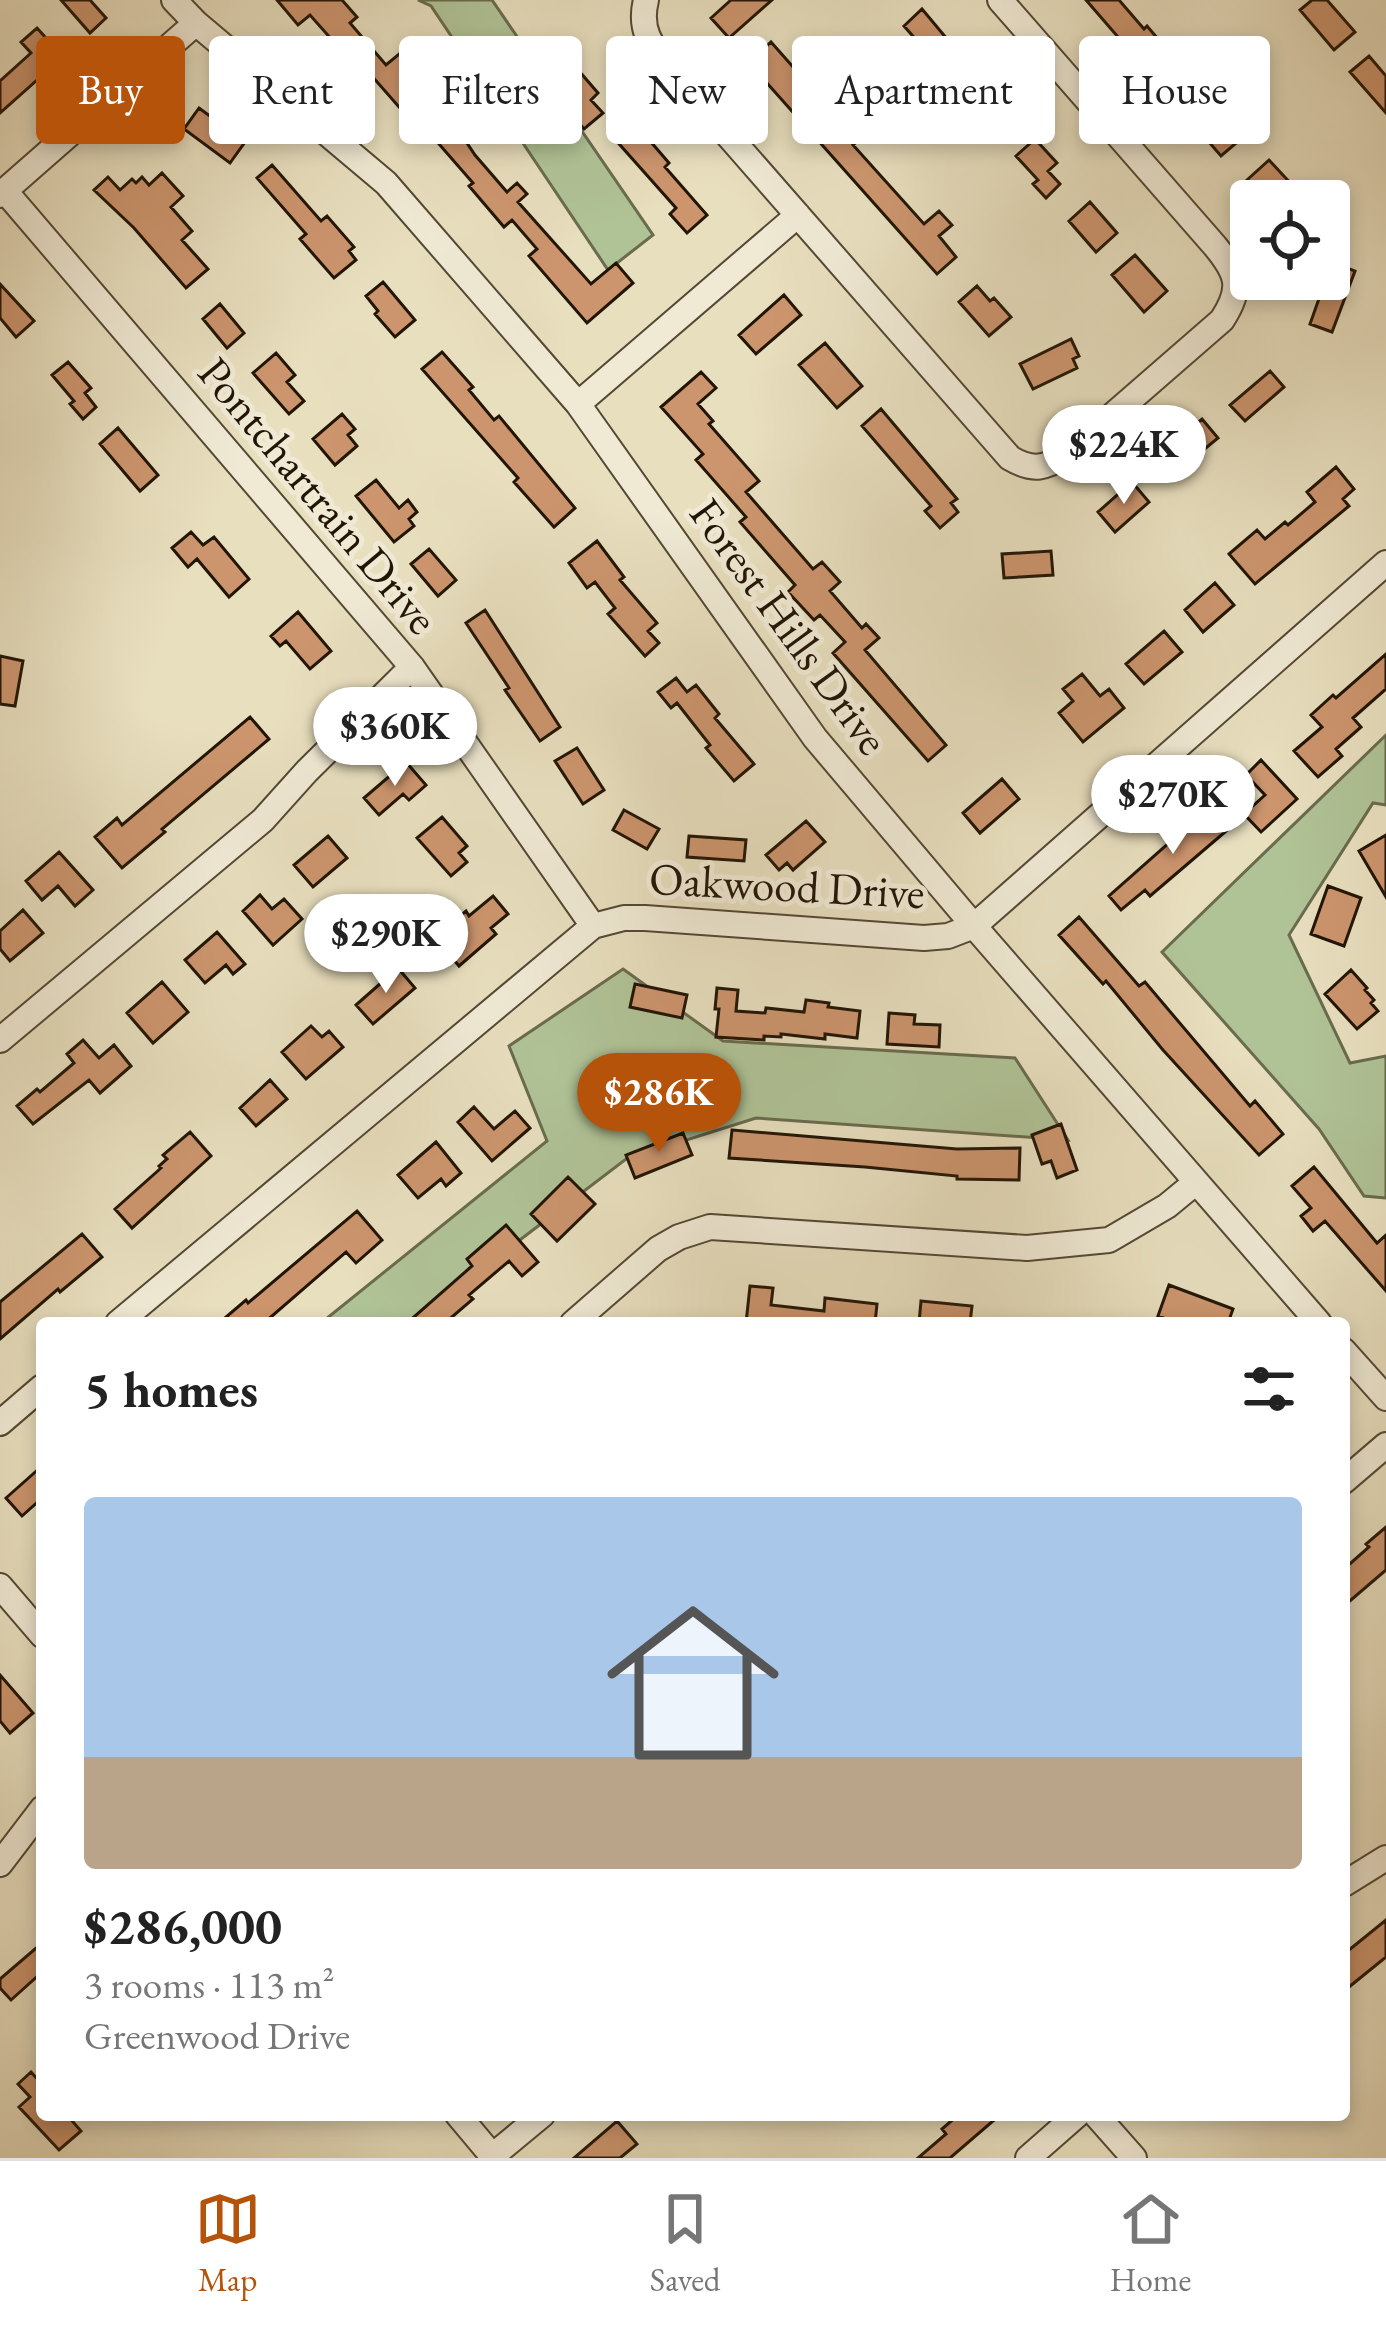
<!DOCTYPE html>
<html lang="en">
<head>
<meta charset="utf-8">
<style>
  body { margin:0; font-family:"EB Garamond",serif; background:#f6f6f6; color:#222; height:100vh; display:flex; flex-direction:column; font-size:45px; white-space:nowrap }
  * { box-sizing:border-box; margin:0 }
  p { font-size:39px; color:#767676 }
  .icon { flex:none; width:66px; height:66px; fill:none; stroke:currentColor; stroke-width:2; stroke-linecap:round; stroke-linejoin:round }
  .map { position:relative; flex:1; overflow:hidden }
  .details { position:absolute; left:36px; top:1317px; width:1314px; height:804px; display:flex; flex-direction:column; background:#fff; border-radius:12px; box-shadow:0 6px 18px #0003 }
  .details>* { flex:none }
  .guide { position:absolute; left:36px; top:36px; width:1314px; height:108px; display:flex; gap:24px }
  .buttons { position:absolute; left:1230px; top:180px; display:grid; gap:24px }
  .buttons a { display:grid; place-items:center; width:120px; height:120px; border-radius:12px; background:#fff; box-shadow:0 6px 18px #0003; font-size:60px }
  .price { position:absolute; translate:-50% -102px; padding:0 27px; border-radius:42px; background:#fff; color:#222; font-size:39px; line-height:78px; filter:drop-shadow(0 3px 6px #0008) }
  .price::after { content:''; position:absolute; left:50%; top:72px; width:36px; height:27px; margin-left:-18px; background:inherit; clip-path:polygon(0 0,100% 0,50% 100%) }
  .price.active { background:#b45309; color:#fff }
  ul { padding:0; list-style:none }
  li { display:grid; align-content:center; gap:24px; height:636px; padding:0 48px }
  li span { display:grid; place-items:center; height:372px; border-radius:12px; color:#555 }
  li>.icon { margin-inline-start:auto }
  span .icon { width:216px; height:216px; fill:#fffc; stroke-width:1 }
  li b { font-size:51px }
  h2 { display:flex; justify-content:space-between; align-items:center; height:144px; padding:0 48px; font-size:51px }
  .chip { padding:0 42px; border-radius:12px; background:#fff; box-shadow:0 6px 18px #0003; font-size:42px; line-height:108px }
  .chip.active { background:#b45309; color:#fff }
  .tab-bar { display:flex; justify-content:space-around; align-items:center; height:168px; border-top:3px solid #e0e0e0; background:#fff; font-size:33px; color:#767676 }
  .tab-bar a { display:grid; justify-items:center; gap:6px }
  .tab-bar .active { color:#b45309 }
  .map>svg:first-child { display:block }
  .green { fill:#b0c397; stroke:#696c4e; stroke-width:3 }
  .building { fill:#cc956e; stroke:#221506; stroke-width:3 }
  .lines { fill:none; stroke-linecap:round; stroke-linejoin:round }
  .minor-casing { stroke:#544834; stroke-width:28 }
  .minor { stroke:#f0ead5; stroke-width:24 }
  .labels { text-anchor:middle; stroke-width:10; stroke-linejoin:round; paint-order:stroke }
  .street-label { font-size:45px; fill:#221506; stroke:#f0ead5 }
</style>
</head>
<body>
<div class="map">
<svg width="1386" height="2158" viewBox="0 0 1386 2158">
  <rect width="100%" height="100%" fill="#e8dfbf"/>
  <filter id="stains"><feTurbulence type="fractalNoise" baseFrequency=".00167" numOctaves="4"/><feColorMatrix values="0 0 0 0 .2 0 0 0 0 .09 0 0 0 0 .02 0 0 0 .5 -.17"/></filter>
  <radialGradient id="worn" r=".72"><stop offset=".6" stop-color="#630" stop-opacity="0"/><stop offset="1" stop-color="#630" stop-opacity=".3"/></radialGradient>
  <path class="green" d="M418,0h74l161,235 -45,35 -177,-264z
    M1386,735v70l-13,-2 -84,132 61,128 36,-7v142l-22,-2 -45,-67 -157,-177z
    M623,969l100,72 292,17 53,82 -312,-22 -130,41 -215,164h-90l226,-182 -38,-95z"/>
  <path class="building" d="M61,0h29l16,18 -16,15z
    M277,0h65l15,17 -7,6 36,42 18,-15 15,17 -6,5 11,13 -25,22 -35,-40 -11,9 -15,-17 5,-4 -2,-5 -31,-35 -12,10z
    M731,0h41l-43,38 -18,-20z
    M1086,0h33l25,29 3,-3 95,112 -21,18z
    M1312,0h15l28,32 -21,18 -34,-40z
    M922,9l87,104 -16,14 -89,-101z
    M37,28l26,29 -63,56v-32l31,-28 -10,-11z
    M771,42l38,43 -5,4 38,43 7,-6 12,12 -8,7 71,79 15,-13 13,14 -13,11 17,21 -19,17 -179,-201 6,-5 -9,-11z
    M1369,56l17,20v37l-36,-41z
    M573,64l25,29 -7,7 12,13 -19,16 -14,-16 7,-6 -23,-26z
    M199,108l46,34 -15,21 -46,-34z
    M444,112l10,11 8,-7 13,15 -10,9 10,15 32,37 10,-9 10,11 -9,8 73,82 25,-21 17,20 -46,40 -58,-67 8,-7 -25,-29 -8,7 -35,-41 4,-3 -48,-55z
    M632,120l37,43 -4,4 42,48 -20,18 -17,-19 6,-6 -63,-71z
    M1035,139l22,24 -9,8 12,13 -14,14 -13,-14 5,-4 -22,-24z
    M1269,160l38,41h-40l-20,-21z
    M272,165l49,56 6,-5 27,31 -5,4 7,9 -22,18 -34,-39 6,-5 -49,-56z
    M162,173l21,23 -12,11 21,24 -10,9 26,29 -22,19 -52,-60 -40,-38 14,-13 12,13 12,-11 4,4 6,-6 7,8z
    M1090,202l27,31 -21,19 -27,-31z
    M1135,255l32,36 -23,21 -32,-37z
    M1332,262l23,9 -23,61 -22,-8 16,-45h3z
    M383,282l32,38 -20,17 -20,-23 3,-3 -12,-15z
    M0,284l34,37 -18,16 -16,-19z
    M977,286l13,15 4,-3 17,19 -22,19 -30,-34z
    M784,295l17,20 -45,39 -17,-19z
    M220,304l24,29 -17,15 -24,-29z
    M1071,339l8,17 -6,3 4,9 -44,21 -13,-25z
    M825,343l37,43 -25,22 -38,-43z
    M442,352l31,35 -4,3 25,30 5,-4 76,92 -21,19 -40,-45 4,-4 -96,-109z
    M276,353l19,22 -8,7 17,19 -15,13 -36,-41z
    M68,362l23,26 -6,5 11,14 -13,12 -13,-15 4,-3 -22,-26z
    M1270,371l14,16 -39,34 -15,-16z
    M701,372l15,16 -18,16 15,17 -4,3 50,57 -13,11 67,77 9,-7 18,20 -10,9 32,37 4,-4 13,14 -14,12 81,95 -18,16 -95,-108 12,-11 -25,-27 -6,5 -26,-28 7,-7 -55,-63 6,-5 -50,-57 7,-6 -42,-47z
    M881,409l76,90 -6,4 7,9 -18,16 -15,-17 6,-5 -69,-80z
    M342,414l13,15 -7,6 9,11 -22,19 -22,-26z
    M1202,419l16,19 -50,41 -16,-18z
    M118,428l40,47 -18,16 -40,-47z
    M1336,467l18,22 -11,10 6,7 -94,78 -26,-30 28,-24 8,9 20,-17 3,3 27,-23 -8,-10z
    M376,480l23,28 9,-8 9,12 -8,7 5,7 -20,16 -38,-46z
    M1132,482l17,20 -34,30 -17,-20z
    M191,532l12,13 11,-8 35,42 -20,18 -32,-38 -9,8 -16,-19z
    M597,541l27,36 -4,3 37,43 -9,8 11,12 -14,13 -37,-42 7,-6 -20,-26 -8,6 -18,-25z
    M429,549l27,31 -18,16 -27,-32z
    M1051,551l2,24 -49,3 -2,-24z
    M1215,583l19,22 -31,27 -18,-22z
    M485,610l75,117 -20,14 -35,-51 4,-2 -43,-65z
    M298,612l33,39 -21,18 -24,-28 -6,5 -9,-10z
    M1164,631l18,21 -38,32 -18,-20z
    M1386,654v35l-33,29 8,9 -25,22 6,7 -24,21 -24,-26 28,-24 -11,-12 22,-20 3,3z
    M0,656l23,5 -8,45 -15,-2z
    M1082,674l18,22 9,-7 15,19 -41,34 -24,-29 14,-12 -10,-12z
    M676,678l11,14 9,-7 23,29 -4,4 39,46 -20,17 -28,-33 4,-3 -33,-42 -6,5 -13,-16z
    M250,717l19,22 -107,90 3,3 -43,36 -27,-31 22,-19 5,7z
    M577,748l27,42 -21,14 -28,-43z
    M1261,760l36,39 -36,33 -17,-18 21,-19 -19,-20z
    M406,762l20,23 -17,15 -6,-6 -24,21 -15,-17z
    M1002,779l17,20 -39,34 -17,-20z
    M1213,804l19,22 -82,70 -5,-6 -24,20 -12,-14z
    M624,810l35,19 -12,20 -34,-19z
    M442,817l25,29 -8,7 8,9 -16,14 -34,-38z
    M806,821l19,21 -32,28 -6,-7 -8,7 -13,-15z
    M1386,835v62l-27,-46z
    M328,836l19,22 -34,29 -19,-22z
    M689,836l57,4 -2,21 -57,-4z
    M59,852l34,38 -18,16 -17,-20 -16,14 -16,-19z
    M1328,886l33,12 -17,48 -33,-12z
    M260,895l12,14 12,-10 18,20 -29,26 -30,-34z
    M493,896l15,18 -17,14 5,6 -37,32 -24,-29 31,-26 3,5z
    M23,910l20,23 -33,28 -10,-12v-18z
    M1079,917l60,69 6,-4 105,124 5,-5 28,33 -24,21 -96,-105 -57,-69 -3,3 -44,-49z
    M217,932l28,32 -12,10 -7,-9 -21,18 -20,-23z
    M398,968l17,20 -42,36 -17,-19z
    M1351,970l16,18 -2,2 9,10 -3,3 7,8 -21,18 -32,-35z
    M162,982l26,30 -35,31 -26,-30z
    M635,984l52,11 -5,23 -52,-11z
    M717,988l21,2 -2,21 29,2 1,-5 38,4 2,-12 23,3 -1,4 32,4 -3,27 -32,-4v5l-44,-5v3l-17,-1v4l-48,-3 3,-28h-4z
    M889,1013l26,2 -1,9 26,1 -1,22 -52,-3z
    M311,1026l11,11 7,-6 14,16 -37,32 -24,-27z
    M83,1040l16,18 15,-13 17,21 -31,27 -11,-13 -56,44 -16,-18 20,-17 3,3 34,-29 -7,-9z
    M270,1080l17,19 -31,27 -16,-18z
    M474,1107l20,22 21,-18 15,17 -38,33 -34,-39z
    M1061,1124l16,46 -20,8 -6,-17 -9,3 -10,-29z
    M732,1130l225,19 63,-1 -1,32 -62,-1v-3l-92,-9 -136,-9z
    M190,1132l21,24 -79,72 -17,-19 46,-41 -2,-2 8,-7 -4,-4z
    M683,1133l9,22 -57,23 -9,-23z
    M436,1142l25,31 -15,13 -5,-7 -23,19 -20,-23z
    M1314,1167l63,76 9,-8v56l-61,-70 -12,10 -12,-15 10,-8 -19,-22z
    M568,1177l27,27 -38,37 -26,-27z
    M357,1211l25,29 -26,23 -10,-11 -82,71h-45l27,-23 2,3z
    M506,1225l32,37 -16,14 -13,-15 -40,34 4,4 -28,24h-38l65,-57 -5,-7z
    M82,1234l20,23 -42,35 -2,-3 -58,50v-37z
    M1169,1285l64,24 -5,14h-52l-18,-7z
    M750,1286l23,2 -2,17 53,6 1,-13 52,6 -2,19h-129z
    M921,1301l51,5 -2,17h-51z
    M42,1466v32l-20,18 -16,-18z
    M1386,1527v43l-42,36v-37l25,-22 -3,-3z
    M0,1675l33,38 -23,20 -10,-12z
    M1386,1920v37l-42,34v-37z
    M42,1943v29l-31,28 -11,-12v-9z
    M31,2072l11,12v31h25l14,16 -22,19 -40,-43 11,-10 -12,-13z
    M958,2115h42l-50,43h-32l28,-24 -4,-5z
    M617,2121l20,23 -17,14h-46z"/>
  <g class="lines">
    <g class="minor-casing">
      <path id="minor" d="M174,0l22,23 190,160 192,221 237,334 159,188 345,397
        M646,0c-9,36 11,51 32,78l332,380c24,14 35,10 58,-4l154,-134c21,-32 16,-46 -7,-74l-215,-246
        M5,191l407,476 181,259
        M0,195l196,-172
        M578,404l220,-189
        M0,1040l263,-220 44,-49 105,-104
        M118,1323l475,-397 31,-8h21l279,20 24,-2 26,-10 412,-363
        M573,1323l85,-74 21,-12 31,-10 317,21 82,-8 58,-34 28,-23
        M1344,1351l42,47
        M0,1423l42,-36
        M1344,1481l42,-36
        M0,1586l42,49
        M0,1864l42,-55
        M1344,1884l42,-26
        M458,2115l36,43
        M1096,2115l38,43
        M490,2158l52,-43
        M1028,2158l49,-43"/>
    </g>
    <use href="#minor" class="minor"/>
  </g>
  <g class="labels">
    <g class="street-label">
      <text transform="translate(319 495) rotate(50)" y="16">Pontchartrain Drive</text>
      <text transform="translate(790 626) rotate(54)" y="16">Forest Hills Drive</text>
      <text transform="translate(787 885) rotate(3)" y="16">Oakwood Drive</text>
    </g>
  </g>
  <rect width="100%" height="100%" filter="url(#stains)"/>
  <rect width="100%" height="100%" fill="url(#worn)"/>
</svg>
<div class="buttons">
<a><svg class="icon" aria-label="locate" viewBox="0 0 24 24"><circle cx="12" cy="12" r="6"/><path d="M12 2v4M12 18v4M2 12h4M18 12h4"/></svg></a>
</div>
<b class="price" style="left:1124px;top:507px">$224K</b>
<b class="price" style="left:395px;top:789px">$360K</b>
<b class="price" style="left:1173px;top:857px">$270K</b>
<b class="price" style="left:386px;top:996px">$290K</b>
<b class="price active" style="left:659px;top:1155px">$286K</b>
<div class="guide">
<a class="chip active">Buy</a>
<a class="chip">Rent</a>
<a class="chip">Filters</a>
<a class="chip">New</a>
<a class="chip">Apartment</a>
<a class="chip">House</a>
</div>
<section class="details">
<h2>5 homes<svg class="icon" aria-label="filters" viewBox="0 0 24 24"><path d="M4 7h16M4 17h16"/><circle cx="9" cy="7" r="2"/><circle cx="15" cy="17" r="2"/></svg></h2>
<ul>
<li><span style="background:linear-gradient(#a9c7e8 70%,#b9a48a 0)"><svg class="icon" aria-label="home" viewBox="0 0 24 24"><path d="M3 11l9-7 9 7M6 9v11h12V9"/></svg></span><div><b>$286,000</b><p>3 rooms · 113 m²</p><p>Greenwood Drive</p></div></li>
</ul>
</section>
</div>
<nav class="tab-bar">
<a class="active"><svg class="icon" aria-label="map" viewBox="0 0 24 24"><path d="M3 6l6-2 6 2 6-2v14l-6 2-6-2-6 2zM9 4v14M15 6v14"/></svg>Map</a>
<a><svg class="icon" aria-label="saved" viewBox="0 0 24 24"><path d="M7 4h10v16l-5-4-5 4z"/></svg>Saved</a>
<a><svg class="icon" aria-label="home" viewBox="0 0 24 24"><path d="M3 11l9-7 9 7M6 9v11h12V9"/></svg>Home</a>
</nav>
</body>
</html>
